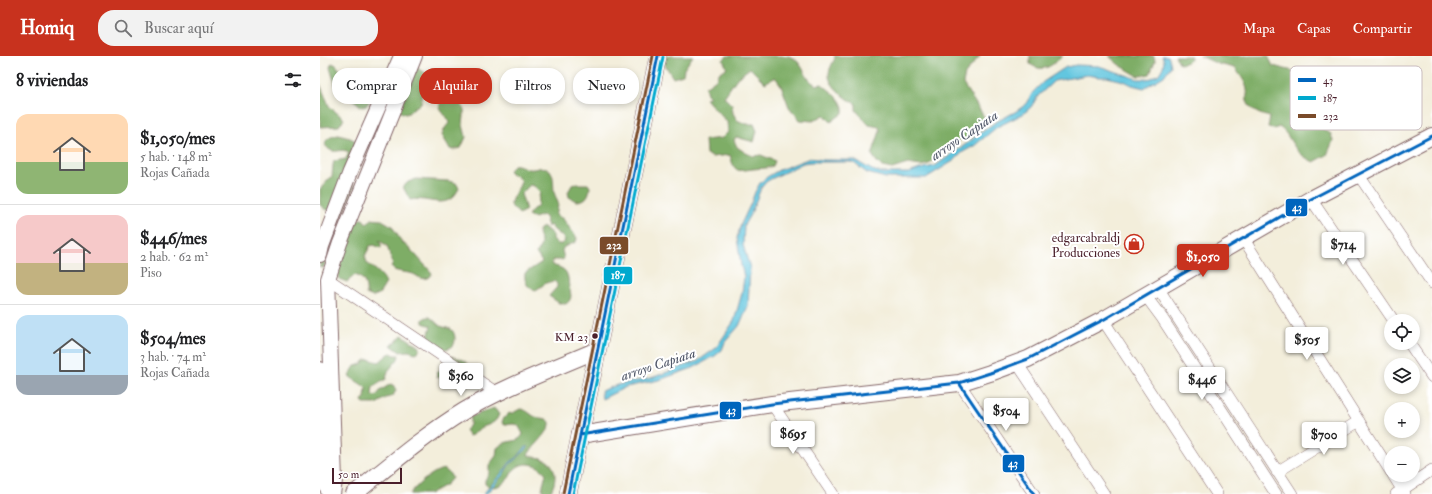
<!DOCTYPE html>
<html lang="es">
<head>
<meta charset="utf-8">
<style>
  body { margin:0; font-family:"IM FELL Double Pica",serif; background:#f2f2f2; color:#202124; height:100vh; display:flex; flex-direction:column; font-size:15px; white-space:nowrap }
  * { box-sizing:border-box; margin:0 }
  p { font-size:13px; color:#757577 }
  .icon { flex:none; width:22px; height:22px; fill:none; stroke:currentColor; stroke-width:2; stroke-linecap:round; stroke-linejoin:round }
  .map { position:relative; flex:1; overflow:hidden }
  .sheet { display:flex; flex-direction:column; background:#fff; width:320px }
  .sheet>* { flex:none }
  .top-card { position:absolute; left:12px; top:12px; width:380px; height:36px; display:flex; gap:8px }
  .tools { position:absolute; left:1064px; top:258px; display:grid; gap:8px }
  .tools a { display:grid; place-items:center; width:36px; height:36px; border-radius:50%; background:#fff; box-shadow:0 2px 6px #0003; font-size:20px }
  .scale { position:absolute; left:12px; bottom:10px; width:70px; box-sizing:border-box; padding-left:4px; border:2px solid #4a1f2b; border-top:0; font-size:11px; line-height:14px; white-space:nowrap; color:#4a1f2b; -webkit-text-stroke:3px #fff; paint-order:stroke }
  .price { position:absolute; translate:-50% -34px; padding:0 9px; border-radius:4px; background:#fff; color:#222; font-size:13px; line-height:26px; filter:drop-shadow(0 1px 2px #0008) }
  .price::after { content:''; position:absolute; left:50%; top:24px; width:12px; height:9px; margin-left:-6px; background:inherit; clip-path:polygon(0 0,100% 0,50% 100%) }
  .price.current { background:#c8321e; color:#fff }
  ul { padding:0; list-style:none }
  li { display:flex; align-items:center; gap:12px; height:100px; padding:0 16px }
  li+li { border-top:1px solid #e0e0e0 }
  li span { display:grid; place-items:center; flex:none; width:112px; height:80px; border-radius:12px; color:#555 }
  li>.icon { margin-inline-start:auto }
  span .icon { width:48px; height:48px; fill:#fffc; stroke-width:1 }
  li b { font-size:17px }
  h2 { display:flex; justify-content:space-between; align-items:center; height:48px; padding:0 16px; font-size:17px }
  .chip { padding:0 14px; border-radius:16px; background:#fff; box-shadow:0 2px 6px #0003; font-size:14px; line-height:36px }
  .chip.current { background:#c8321e; color:#fff }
  header { display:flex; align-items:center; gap:24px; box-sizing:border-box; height:56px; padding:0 20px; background:#c8321e; color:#fff }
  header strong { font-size:19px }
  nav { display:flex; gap:22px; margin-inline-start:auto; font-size:14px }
  .search { width:280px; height:36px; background:#f2f2f2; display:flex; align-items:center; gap:10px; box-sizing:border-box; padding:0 14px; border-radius:16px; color:#757577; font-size:15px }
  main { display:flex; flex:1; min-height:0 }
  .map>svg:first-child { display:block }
  .forest { fill:#7ead66; stroke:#646648 }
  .water { fill:#62c6df; stroke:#567285 }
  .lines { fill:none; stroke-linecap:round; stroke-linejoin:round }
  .minor-casing { stroke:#856769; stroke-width:12 }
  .tertiary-casing { stroke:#856769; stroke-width:16 }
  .secondary-casing { stroke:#856769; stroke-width:18 }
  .primary-casing { stroke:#856769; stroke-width:18 }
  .minor { stroke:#fff; stroke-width:11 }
  .tertiary { stroke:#fff; stroke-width:14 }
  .secondary { stroke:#fff; stroke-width:16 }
  .primary { stroke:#fff; stroke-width:17 }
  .bus-1-casing { stroke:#fff; stroke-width:6 }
  .bus-2-casing { stroke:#fff; stroke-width:6 }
  .bus-3-casing { stroke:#fff; stroke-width:6 }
  .bus-1 { stroke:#0065bd; stroke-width:3 }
  .bus-2 { stroke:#00a9ce; stroke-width:3 }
  .bus-3 { stroke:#7a4b2a; stroke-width:3 }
  .bus-dot { fill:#4a1f2b; stroke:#fff; stroke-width:1.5 }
  .labels { text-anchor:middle; stroke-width:4; stroke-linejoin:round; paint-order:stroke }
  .bus-label { font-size:12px; fill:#4a1f2b; stroke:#fff; text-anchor:end }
  .poi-label { font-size:13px; fill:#4a1f2b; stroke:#fff; text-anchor:end }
  .water-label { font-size:14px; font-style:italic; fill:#52596a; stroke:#fff }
  .key { fill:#fff; stroke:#c9bcbf; stroke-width:1 }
  .key-label { font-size:11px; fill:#4a1f2b }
  .line-badge { stroke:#fff; stroke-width:1.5 }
  .badge-label { font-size:11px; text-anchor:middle; font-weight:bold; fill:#fff }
</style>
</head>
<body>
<header>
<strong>Homiq</strong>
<div class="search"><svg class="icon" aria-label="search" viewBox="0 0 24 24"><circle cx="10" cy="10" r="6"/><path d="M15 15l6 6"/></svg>Buscar aquí</div>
<nav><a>Mapa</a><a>Capas</a><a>Compartir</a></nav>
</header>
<main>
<section class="sheet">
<h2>8 viviendas<svg class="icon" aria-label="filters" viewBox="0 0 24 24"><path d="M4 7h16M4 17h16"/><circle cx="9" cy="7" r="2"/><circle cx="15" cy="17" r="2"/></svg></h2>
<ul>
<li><span style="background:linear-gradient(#ffd9b3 60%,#8fb573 0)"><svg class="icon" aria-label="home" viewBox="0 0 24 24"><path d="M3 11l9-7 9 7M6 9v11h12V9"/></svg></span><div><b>$1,050/mes</b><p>5 hab. · 148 m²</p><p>Rojas Cañada</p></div></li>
<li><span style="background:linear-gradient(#f6c9c9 60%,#c2b280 0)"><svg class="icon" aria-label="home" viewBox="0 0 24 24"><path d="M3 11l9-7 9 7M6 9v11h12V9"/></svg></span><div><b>$446/mes</b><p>2 hab. · 62 m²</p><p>Piso</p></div></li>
<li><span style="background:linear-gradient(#bfe0f5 75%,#9aa5b1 0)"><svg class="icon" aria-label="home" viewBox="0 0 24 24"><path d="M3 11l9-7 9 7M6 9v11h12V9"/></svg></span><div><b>$504/mes</b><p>3 hab. · 74 m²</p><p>Rojas Cañada</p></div></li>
</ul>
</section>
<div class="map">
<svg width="1112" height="438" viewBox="0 0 1112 438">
  <rect width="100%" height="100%" fill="#fff"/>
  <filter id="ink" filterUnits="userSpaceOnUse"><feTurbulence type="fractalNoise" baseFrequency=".025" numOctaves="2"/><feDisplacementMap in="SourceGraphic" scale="8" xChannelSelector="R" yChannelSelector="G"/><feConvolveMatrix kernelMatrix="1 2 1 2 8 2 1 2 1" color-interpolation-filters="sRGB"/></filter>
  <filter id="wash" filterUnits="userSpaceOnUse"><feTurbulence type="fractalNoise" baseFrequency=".012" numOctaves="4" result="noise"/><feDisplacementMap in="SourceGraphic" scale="16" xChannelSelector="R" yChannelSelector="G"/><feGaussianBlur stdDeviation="0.9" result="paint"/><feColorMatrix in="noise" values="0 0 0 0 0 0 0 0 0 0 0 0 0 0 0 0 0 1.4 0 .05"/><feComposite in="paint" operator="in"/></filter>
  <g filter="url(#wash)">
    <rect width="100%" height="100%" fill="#f3eedb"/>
    <path class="forest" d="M343,0h30l-9,13 -1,6 -10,3 -11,-18z
      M407,0h61c12,3 14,13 20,22 2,3 5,5 8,7l6,-1c9,8 23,16 21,29l-12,9 -7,-7 -11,6 -13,-1 -11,-13 -8,-22 -6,-8 -10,6 -15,-15 -13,10 -13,19 8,8 1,8 4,7 9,4h8l3,7 -3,11 -18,-5 -2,3 3,7 9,6 7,3 8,-1 14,6 -2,5c-7,3 -12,2 -20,3 -16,2 -18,5 -23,-14l-18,2 -6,-3 -1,-14 17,-2 6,-6 -1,-10 -22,-24 5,-1 -3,-3 -2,-7 11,-8 4,-7 7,-4 -4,-8z
      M514,0h146l-15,18 -2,10 22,34 -3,9 -4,6 -9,6h-7l-21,13 -12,12 -8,2 -13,-2 -16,5 -10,-2 -5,-5 -5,-7 8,-24 -1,-4 -10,-2 -13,-15v-6c-9,-5 -26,-17 -27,-28 -1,-6 4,-13 6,-18z
      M709,0h34c-11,9 -19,18 -33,8v-7z
      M789,0h45l1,5 -5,13 -12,2 -20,-12z
      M855,0h16c-1,6 -6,7 -11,8z
      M880,0h68l5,10 24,6 -3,17 6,5 7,14 3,12 8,6 13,8 2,7 -6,14 -13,7c-7,-3 -15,-8 -20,-16 -5,-7 -7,-14 -15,-19l-5,2 -6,-2 2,-10c-9,-2 -21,-6 -23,-17 -1,-3 1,-7 0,-10 -1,-8 -7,-15 -12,-22l-17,-4z
      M12,7l4,2 10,13c7,0 12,-4 19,-5 3,0 6,1 8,3 11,8 -2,23 -7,30l-4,1 -17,-14 -4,-1c-1,-1 -3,-3 -5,-5 0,-1 -6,-18 -6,-20z
      M97,9c2,7 5,5 11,9 2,2 5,7 6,9l-2,3 -8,3 -1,3 -2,11c-2,2 -4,3 -6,4 -7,5 -7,11 -17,3l6,-12 3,-2 -1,-4z
      M0,28l9,22 15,13 -5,7 -19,1z
      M127,44l12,2 5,6v8l-1,9 3,12 -5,11 -8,2 -3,-1 -8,-14 3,-7 5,-6c-3,-6 -20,-19 -3,-22z
      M18,79l12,3 6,3 -26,69h-4l-6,-5v-16l12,-13 1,-11 1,-4 12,-2 3,-7c-10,-5 -15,5 -24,-7 1,-8 7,-8 13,-10z
      M194,109c6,-1 9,3 15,4 5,1 12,-3 18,-1 8,4 6,16 7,23 0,4 3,7 4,12 0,4 -1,8 -2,12l7,4 14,19 -1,4 -12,5 -2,3 2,9 -3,1h-8l-2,4c4,3 11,3 14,7 4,5 3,11 4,16 2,7 4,12 -3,17l-7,-1 -10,-7 8,-9v-3l-3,-3 -8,2 -10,7c-9,-1 -12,-9 -11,-17l17,-11 -6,-9c1,-3 5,-6 5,-9 0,-7 -8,-13 3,-17l9,8v4l5,5h4l3,-3c-3,-7 -11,-9 -15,-16l-2,2 -3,-10 -3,-2 -8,3 -6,-3 5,-6 4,-2 3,-15 -6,-6 -4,-1 -9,9 5,16 -7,4c-2,-3 -5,-4 -7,-7 -5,-6 8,-18 9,-26l-4,-5 -7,-2 -1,-4z
      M96,123l32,2 8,2 3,5c-11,25 -31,8 -49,12l-7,-13 5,-5z
      M33,127l2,3 -19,46 -10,21 -1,12 -2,3 -3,-1v-12z
      M256,128h12l2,3c-1,10 -5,14 -14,14l-7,-4 -1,-5 4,-7z
      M39,163h4l4,5 1,-2 3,-2 -1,-1 12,1 10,6 9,15 12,11 19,21 -2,4c-12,5 -11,-3 -21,-4 -5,-1 -9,-1 -15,-3l-3,-3 2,-3 -6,-18 -8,-6 2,4v4l-7,-3 -4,1 -5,10 2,7c7,6 16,11 19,20l-6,10 -7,4 -7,-3c1,-10 -2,-16 -11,-19l-8,7 -8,-3 -1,-8 13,-49z
      M107,261h3l10,9 11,3c3,3 4,6 4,10 0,11 -9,10 -18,10l-9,-8 1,-7 2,-8 -8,-3v-4z
      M82,279l18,12 -1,4 -3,2 -8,-2 -8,1 -9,-7 4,-2z
      M71,297l4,2h4l-1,4 -10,12 -2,8 -13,8 -1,8 4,1 5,-6 10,-6 3,2 2,4 -3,6 -7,2 -10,6h-12l-2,-4 3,-2 1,-10c-4,-4 -14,-9 -17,-12l6,-10 7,-2c5,-8 10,-3 17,-2 5,-3 6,-7 12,-9z
      M131,300c4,1 9,2 12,4 12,7 5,28 -7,25 -3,0 -6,-3 -9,-4 -4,-1 -5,-1 -8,-4h-2v-4l6,-5 2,-8z
      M174,352l5,6c-3,11 -12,10 -20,15 -4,3 -5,6 -10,7l-4,-6 5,-5v-8z
      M200,353c8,0 12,9 20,9 27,1 -8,28 -12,37 5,2 8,2 13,3 17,5 17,24 8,36h-5l-2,-5 4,-15c-7,-10 -22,-14 -31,-5 -4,3 -4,7 -7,10 -6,7 -16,11 -23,5v-4l4,-7v-8l7,-9 1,-8c2,-1 3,-3 5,-4 7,-4 17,-1 21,-10l-5,-9 -5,-1 -8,1 -3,-2 1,-4 6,-6 2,1z
      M124,413l6,5 2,4 -5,6 -18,10h-19c6,-8 22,-23 34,-25z"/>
    <path class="water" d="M842,0h6l2,5 1,5 -7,10 -20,12 -12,-3 -8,-4 -17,-4h-7l-13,-2 -33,6 -16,15 -7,11 -8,7 -26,13 -23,19 -11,6 -8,8 -29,18h-40l-19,-5 -13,-10 -4,-1h-40l-7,1 -32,16 -5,3 -5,6 -9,23 -8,14 -1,20 7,23 -2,38 -9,20 -14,16 -3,8 -7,6 -22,12 -34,12 -33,7 -24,12 -1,-8 16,-6 34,-7 47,-17 18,-13 18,-27 8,-28 2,-16 -3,-12 -4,-27 4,-14 10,-21 4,-11 5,-9 7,-6 12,-7 31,-12 13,2h31l18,10 10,3h27l11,-4 15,-3 34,-24 25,-19 21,-11 10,-7 8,-13 10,-10 23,-15 10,-2 23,1 39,13h8l6,-1 7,-4 4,-7 1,-6z
      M208,390v2l-19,17 -6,10 -17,19h-3l23,-26c3,-6 7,-8 12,-12 4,-4 5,-7 10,-10z"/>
  </g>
  <g filter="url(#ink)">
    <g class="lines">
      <g class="minor-casing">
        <path id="minor" d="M1038,118l74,109
          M991,143l83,122
          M923,182l148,234
          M8,223l169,114
          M838,232l134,206
          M825,239l17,23 114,176
          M783,264l114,174
          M1089,287l23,34
          M697,307l87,131
          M639,327l75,111
          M452,348l61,90
          M957,416l82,-51
          M1073,419l12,19
          M1076,438l36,-24"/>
      </g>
      <g class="tertiary-casing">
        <path id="tertiary" d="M0,199l2,-9 28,-74 51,-116
          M0,313l5,113 4,12
          M13,438l2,-13 -7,-202 12,-36 75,-187"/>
      </g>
      <g class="secondary-casing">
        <path id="secondary" d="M260,379l192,-31 187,-21 31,-10 38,-14 75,-39 208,-121 121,-63
          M34,438c36,-29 71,-59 110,-83 42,-25 89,-42 133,-61"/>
      </g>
      <g class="primary-casing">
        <path id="primary" d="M248,438l90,-438"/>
      </g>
      <use href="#minor" class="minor"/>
      <use href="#tertiary" class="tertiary"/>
      <use href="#secondary" class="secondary"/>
      <use href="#primary" class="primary"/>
      <g class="bus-1-casing">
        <path id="bus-1" d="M639,327l75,111
          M260,379l192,-31 187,-21 31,-10 38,-14 75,-39 208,-121 121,-63
          M248,438l90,-438"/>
      </g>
      <g class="bus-2-casing">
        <path id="bus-2" d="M253,438l90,-437"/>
      </g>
      <g class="bus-3-casing">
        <path id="bus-3" d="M243,437l90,-437"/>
      </g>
      <use href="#bus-1" class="bus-1"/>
      <use href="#bus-2" class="bus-2"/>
      <use href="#bus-3" class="bus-3"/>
    </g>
  </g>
  <defs>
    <g id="shop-ring" transform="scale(1)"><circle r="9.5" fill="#fff" stroke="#c8321e" stroke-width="1.5"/><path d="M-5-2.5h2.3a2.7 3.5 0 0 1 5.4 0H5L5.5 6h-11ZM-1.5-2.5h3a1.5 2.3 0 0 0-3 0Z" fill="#c8321e"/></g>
  </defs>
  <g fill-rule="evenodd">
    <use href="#shop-ring" x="814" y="188"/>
  </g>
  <circle class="bus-dot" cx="275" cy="280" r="3.5"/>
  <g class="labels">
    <g class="bus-label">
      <text x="268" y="285">KM 23</text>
    </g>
    <g class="poi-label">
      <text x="800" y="186">edgarcabraldj<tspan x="800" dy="15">Producciones</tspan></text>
    </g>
    <g class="water-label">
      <text transform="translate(644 79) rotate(-34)" y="5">arroyo Capiata</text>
      <text transform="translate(338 308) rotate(-18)" y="5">arroyo Capiata</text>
    </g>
  </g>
  <rect x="970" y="10" width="132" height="64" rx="6" class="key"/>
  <rect x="978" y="22" width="18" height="4" fill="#0065bd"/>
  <rect x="978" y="40" width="18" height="4" fill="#00a9ce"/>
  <rect x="978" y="58" width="18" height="4" fill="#7a4b2a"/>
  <g class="key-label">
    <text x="1003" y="28">43</text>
    <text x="1003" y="46">187</text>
    <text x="1003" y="64">232</text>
  </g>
  <g class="line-badge">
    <rect x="965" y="142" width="23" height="19" rx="4" fill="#0065bd"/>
    <rect x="279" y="180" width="30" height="19" rx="4" fill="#7a4b2a"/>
    <rect x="283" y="210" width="30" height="19" rx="4" fill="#00a9ce"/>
    <rect x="399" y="345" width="23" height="19" rx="4" fill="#0065bd"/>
    <rect x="682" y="398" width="23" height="19" rx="4" fill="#0065bd"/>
  </g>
  <g class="badge-label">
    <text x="977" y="155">43</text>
    <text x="294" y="193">232</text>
    <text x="298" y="223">187</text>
    <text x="411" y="358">43</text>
    <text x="693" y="411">43</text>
  </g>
</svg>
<div class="tools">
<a><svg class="icon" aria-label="locate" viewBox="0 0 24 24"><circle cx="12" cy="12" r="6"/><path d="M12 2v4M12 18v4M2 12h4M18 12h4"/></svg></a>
<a><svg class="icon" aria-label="layers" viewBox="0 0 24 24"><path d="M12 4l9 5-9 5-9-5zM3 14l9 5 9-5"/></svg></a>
<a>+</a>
<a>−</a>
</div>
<div class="scale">50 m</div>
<b class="price" style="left:1023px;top:210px">$714</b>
<b class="price current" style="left:883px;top:222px">$1,050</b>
<b class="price" style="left:987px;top:305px">$505</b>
<b class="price" style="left:141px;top:341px">$360</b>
<b class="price" style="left:882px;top:345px">$446</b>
<b class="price" style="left:686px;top:376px">$504</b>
<b class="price" style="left:473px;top:399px">$695</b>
<b class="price" style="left:1004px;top:400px">$700</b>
<div class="top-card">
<a class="chip">Comprar</a>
<a class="chip current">Alquilar</a>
<a class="chip">Filtros</a>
<a class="chip">Nuevo</a>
</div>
</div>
</main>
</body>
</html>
